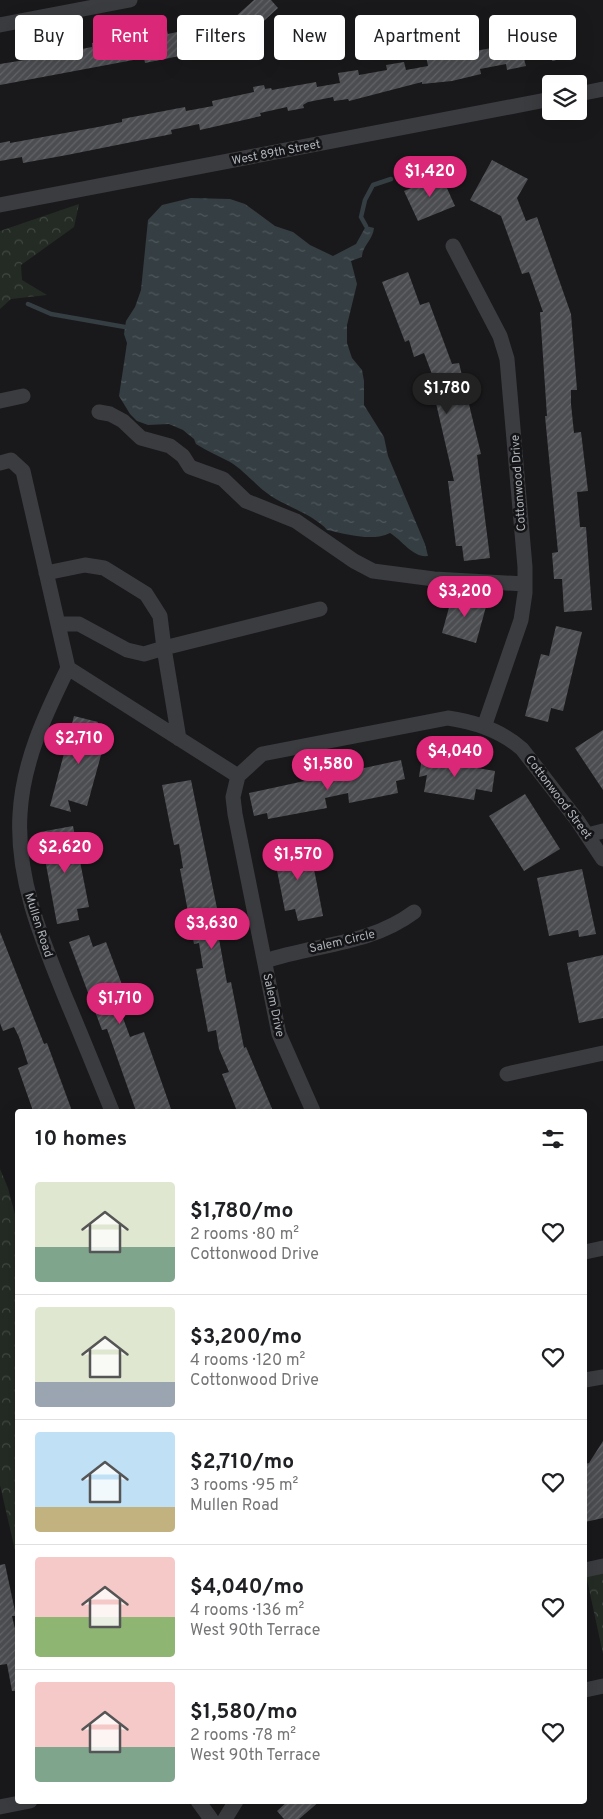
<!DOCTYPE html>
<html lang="en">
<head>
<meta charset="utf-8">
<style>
  body { margin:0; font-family:Overpass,sans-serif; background:#f2f2f2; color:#202124; height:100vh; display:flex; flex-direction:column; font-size:19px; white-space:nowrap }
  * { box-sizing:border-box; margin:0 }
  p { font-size:16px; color:#757577 }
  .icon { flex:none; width:28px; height:28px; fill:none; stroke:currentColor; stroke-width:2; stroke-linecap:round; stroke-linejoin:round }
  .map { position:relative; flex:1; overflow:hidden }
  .side { position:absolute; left:15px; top:1109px; width:572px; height:695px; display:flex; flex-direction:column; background:#fff; border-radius:5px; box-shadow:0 5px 20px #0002 }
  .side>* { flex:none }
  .guide { position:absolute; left:15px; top:15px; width:574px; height:45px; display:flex; gap:10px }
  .fabs { position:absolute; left:542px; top:75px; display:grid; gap:10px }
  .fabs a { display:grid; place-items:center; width:45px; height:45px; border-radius:5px; background:#fff; box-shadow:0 5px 20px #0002; font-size:25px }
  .price { position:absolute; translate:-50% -42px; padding:0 11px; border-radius:18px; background:#db2777; color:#fff; font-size:16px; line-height:32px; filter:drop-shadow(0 1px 2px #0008) }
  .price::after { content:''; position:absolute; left:50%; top:30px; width:15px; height:11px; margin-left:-8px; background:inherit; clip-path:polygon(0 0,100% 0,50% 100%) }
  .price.current { background:#222; color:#fff }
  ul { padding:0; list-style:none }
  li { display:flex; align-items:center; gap:15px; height:125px; padding:0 20px }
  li+li { border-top:1px solid #e0e0e0 }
  li span { display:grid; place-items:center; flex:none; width:140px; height:100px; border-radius:5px; color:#555 }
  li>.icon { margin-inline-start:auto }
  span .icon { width:60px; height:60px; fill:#fffc; stroke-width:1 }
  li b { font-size:21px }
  h2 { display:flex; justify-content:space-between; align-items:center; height:60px; padding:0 20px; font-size:21px }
  .tag { padding:0 18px; border-radius:5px; background:#fff; box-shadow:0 5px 20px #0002; font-size:18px; line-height:45px }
  .tag.current { background:#db2777; color:#fff }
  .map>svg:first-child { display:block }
  .forest { fill:url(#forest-crowns) }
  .water { fill:url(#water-ripples) }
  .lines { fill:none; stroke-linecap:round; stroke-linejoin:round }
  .stream { stroke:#343e43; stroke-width:4.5 }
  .building { fill:url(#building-hatch) }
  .minor { stroke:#3b3c40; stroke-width:15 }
  .labels { text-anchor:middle; stroke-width:5; stroke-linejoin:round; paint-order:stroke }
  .street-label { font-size:12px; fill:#adb3b9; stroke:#141416 }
</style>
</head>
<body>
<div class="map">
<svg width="603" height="1819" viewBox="0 0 603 1819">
  <defs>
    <pattern id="forest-crowns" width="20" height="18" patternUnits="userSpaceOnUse" patternTransform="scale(1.25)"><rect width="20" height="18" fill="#242b24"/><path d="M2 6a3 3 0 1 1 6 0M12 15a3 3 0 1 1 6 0" fill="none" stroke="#414742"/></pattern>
    <pattern id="water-ripples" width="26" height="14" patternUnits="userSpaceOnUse" patternTransform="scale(1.25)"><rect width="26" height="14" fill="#343e43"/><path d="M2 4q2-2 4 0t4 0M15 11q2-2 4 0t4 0" fill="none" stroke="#4f585c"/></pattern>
    <pattern id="building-hatch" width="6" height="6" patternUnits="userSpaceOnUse" patternTransform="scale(1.25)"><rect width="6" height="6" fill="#4b4d50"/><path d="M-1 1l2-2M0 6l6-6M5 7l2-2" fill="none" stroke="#626467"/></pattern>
  </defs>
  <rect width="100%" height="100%" fill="#19191b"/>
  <path class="forest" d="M79,204l-5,23 -53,38 1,15 25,15 -36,4 -11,10v-78z
    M0,1169l8,19 10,38 -1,333 -17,-74z
    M603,1572v82l-17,-79z"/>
  <path class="water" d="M191,198l39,1 15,5 30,22 18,6 17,13 23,11 23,-12 10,-18 8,2c-1,12 -12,18 -12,29l-11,4 6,23 -10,41v18l5,15 10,12 2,11v24l20,32 4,19 37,88 3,12c-15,2 -25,-15 -38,-23 -18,9 -44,1 -63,-3 -11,-14 -41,-24 -56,-34 -15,-10 -26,-25 -41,-34 -11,-6 -23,-11 -34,-18l-2,-5 -11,-9 -14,-6 -21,1 -11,-4 -7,-7 -11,-18 8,-53 -3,-9 2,-13 9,-14 6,-17 7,-70 14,-15z"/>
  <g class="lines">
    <path class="stream" d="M366,226l-5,-9 4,-17 8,-15 18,-6
      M28,304l23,10 74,13"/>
  </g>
  <path class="building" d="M254,0h17l7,8 -36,33 -40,17 -3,-6 -54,11 -1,-5 -144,27v-21l37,-6 -1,-4 24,-5 1,4 31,-6v-4l24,-4v4l9,-1 42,-12 1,4 9,-2 3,10 21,-10 -1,-3 17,-7 1,3 16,-7z
    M570,25l4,20 -7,1 3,11 -18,4 -1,-7 -27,5 2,7 -19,4 -1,-6 -26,5 1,5 -29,7 -30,3v-2l-73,19 -1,-2 -14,2 -1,-4 -25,5 -5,3 1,3 -16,3 -1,-4 -27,6 1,3 -61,14 -1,-6 -28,6 1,4 -105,21 -44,8 -1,-6 -22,4v-18l10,-2v2l88,-16 24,-5v-3l63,-12 1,4 27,-5 -1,-5 42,-9 -1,-5 11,-2 1,4 6,-1 1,2 44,-8 1,5 23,-4 -2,-10 20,-3 1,5 28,-5 -1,-5 18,-3 2,8 22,-4 -2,-10 20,-4 1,4 56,-10 -1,-3 24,-5 -1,-4z
    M492,160l36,19 -11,19 9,23 11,-4 34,97 6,76h-6v14l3,29 7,-1 7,59 -11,1 3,35h6l6,83 -28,2 -2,-33h-8l-2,-26 6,-1 -13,-136h2l-7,-104h3l-14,-40 -7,2 -21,-58 -31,-16z
    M441,175l14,31 -37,15 -14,-30z
    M408,272l12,33 9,-3 23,62 7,-1 22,91 -4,1 13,103 -26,3 -2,-15h-6l-8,-65h6l-22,-95 4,-1 -12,-32 -10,4 -5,-17 -4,2 -23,-60z
    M453,593l34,10 -11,40 -34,-10z
    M556,626l26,6 -19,79 -12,-3 -3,14 -23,-6 16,-62 8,2z
    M74,716l24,6 -3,12 11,3 -19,69 -19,-6 3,12 -21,-6z
    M603,730v60l-28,-42z
    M441,755l25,5 -1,6 30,5 -3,21 -16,-3 -2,11 -50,-8 3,-17 -8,2 3,-19 18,3z
    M401,760l4,19 -9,2 2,12 -49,10 -1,-10 -23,5 2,10 -59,11 -1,-6 -13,3 -5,-23z
    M191,780l32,158 -4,1 8,44 4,-1 13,66 2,-1 27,64h-36l-15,-37 7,-2 -10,-23 -3,-19 -8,2 -12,-63 7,-1 -4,-25 -5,1 -14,-75 3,-1 -4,-24 -5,1 -12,-60z
    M525,794l35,55 -36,22 -35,-55z
    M73,826l16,81 -12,2 2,11 -22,4 -17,-92z
    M309,843l14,73 -25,5 -3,-12 -10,2 -12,-61z
    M582,869l14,65 -17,3 -1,-7 -29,6 -12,-58z
    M0,932l44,112 3,-1 25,68h-39l-15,-43 10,-4 -9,-27 -5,-10 -11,4 -3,-8z
    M89,935l4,12 13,-5 24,64 -10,4 10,27 14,-5 27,77 -7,2h-28l-29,-82 -5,1 -33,-88z
    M603,955v63l-24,5 -12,-60z
    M603,1441v77l-18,4v-58l4,-1z
    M5,1564l11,52h-4l6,26v49h-6l-5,-27 -7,1v-100z
    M288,1801h32l-21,18h-15l-7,-8z"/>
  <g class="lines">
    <path class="minor" d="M0,25l130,-25
      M579,94l24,-5
      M0,205l551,-106
      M453,246l47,90 7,23 18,208v26l-4,27 -37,107
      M0,401l23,-5
      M99,412l11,2 13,7 18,17 29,8 13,10 7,11 33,12 23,22 50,20 58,40 19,10 61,8 91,5
      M0,463l11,-3 12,11 45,197
      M46,573l39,-8 19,3 42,26 14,22 4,32 -20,6 -17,-4 -48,-26h-21
      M179,739l-15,-91 156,-39
      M238,776l24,-22 186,-36c27,4 54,13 74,31l55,71 26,39
      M238,776l-5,21 2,17 44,220 34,77
      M588,835l15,-4
      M265,961c51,-17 105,-16 149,-49
      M507,1074l96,-21
      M112,1111c-15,-37 -30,-74 -46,-112 -24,-59 -50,-120 -46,-185 3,-53 25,-99 48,-146l170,108
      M585,1252l18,-4
      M585,1380l18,-3
      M585,1570l18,-4
      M585,1690l18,-4
      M198,1801l13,18
      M0,1807l30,-6
      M225,1819l11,-18"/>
  </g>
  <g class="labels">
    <g class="street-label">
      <text transform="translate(276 152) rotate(-11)" y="4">West 89th Street</text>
      <text transform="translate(518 483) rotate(-94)" y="4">Cottonwood Drive</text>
      <text transform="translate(559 797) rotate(53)" y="4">Cottonwood Street</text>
      <text transform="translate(39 925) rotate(72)" y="4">Mullen Road</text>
      <text transform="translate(342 941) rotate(-13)" y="4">Salem Circle</text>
      <text transform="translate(274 1005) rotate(78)" y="4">Salem Drive</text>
    </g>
  </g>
</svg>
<div class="fabs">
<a><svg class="icon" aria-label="layers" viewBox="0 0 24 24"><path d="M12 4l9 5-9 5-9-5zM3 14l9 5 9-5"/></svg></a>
</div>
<b class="price" style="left:430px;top:198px">$1,420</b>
<b class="price current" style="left:447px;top:415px">$1,780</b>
<b class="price" style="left:465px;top:618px">$3,200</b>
<b class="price" style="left:79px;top:765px">$2,710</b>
<b class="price" style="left:455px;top:778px">$4,040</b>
<b class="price" style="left:328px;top:791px">$1,580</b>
<b class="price" style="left:65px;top:874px">$2,620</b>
<b class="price" style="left:298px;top:881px">$1,570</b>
<b class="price" style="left:212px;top:950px">$3,630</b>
<b class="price" style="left:120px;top:1025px">$1,710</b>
<div class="guide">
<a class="tag">Buy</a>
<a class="tag current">Rent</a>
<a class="tag">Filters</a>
<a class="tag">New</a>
<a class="tag">Apartment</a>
<a class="tag">House</a>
</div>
<section class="side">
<h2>10 homes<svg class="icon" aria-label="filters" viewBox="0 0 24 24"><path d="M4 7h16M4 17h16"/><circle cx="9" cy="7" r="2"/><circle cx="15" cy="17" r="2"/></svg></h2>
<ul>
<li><span style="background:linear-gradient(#dfe7d0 65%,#7fa58c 0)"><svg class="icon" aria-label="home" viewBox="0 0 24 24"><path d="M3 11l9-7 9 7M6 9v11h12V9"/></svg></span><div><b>$1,780/mo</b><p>2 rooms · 80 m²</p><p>Cottonwood Drive</p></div><svg class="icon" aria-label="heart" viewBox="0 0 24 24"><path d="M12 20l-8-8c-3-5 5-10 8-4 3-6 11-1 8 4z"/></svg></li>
<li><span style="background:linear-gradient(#dfe7d0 75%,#9aa5b1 0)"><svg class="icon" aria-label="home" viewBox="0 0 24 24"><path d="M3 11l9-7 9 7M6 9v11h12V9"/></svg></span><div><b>$3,200/mo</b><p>4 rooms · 120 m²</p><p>Cottonwood Drive</p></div><svg class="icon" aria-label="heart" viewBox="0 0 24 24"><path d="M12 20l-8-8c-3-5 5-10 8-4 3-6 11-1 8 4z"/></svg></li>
<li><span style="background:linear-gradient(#bfe0f5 75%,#c2b280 0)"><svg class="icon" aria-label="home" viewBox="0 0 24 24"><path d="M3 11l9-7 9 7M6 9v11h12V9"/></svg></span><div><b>$2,710/mo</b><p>3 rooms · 95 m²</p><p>Mullen Road</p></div><svg class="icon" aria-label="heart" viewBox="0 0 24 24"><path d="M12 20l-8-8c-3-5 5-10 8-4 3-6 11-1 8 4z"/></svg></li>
<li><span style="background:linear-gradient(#f6c9c9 60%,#8fb573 0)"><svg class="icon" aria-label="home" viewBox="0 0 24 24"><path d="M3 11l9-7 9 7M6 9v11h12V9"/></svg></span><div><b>$4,040/mo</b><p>4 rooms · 136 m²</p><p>West 90th Terrace</p></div><svg class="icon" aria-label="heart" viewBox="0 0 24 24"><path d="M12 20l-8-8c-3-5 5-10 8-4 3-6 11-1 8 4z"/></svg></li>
<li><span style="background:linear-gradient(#f6c9c9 65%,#7fa58c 0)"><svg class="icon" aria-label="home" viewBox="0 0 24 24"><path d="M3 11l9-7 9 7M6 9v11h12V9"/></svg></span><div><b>$1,580/mo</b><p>2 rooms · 78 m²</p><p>West 90th Terrace</p></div><svg class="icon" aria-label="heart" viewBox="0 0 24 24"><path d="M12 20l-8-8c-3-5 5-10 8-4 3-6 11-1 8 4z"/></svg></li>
</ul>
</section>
</div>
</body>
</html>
